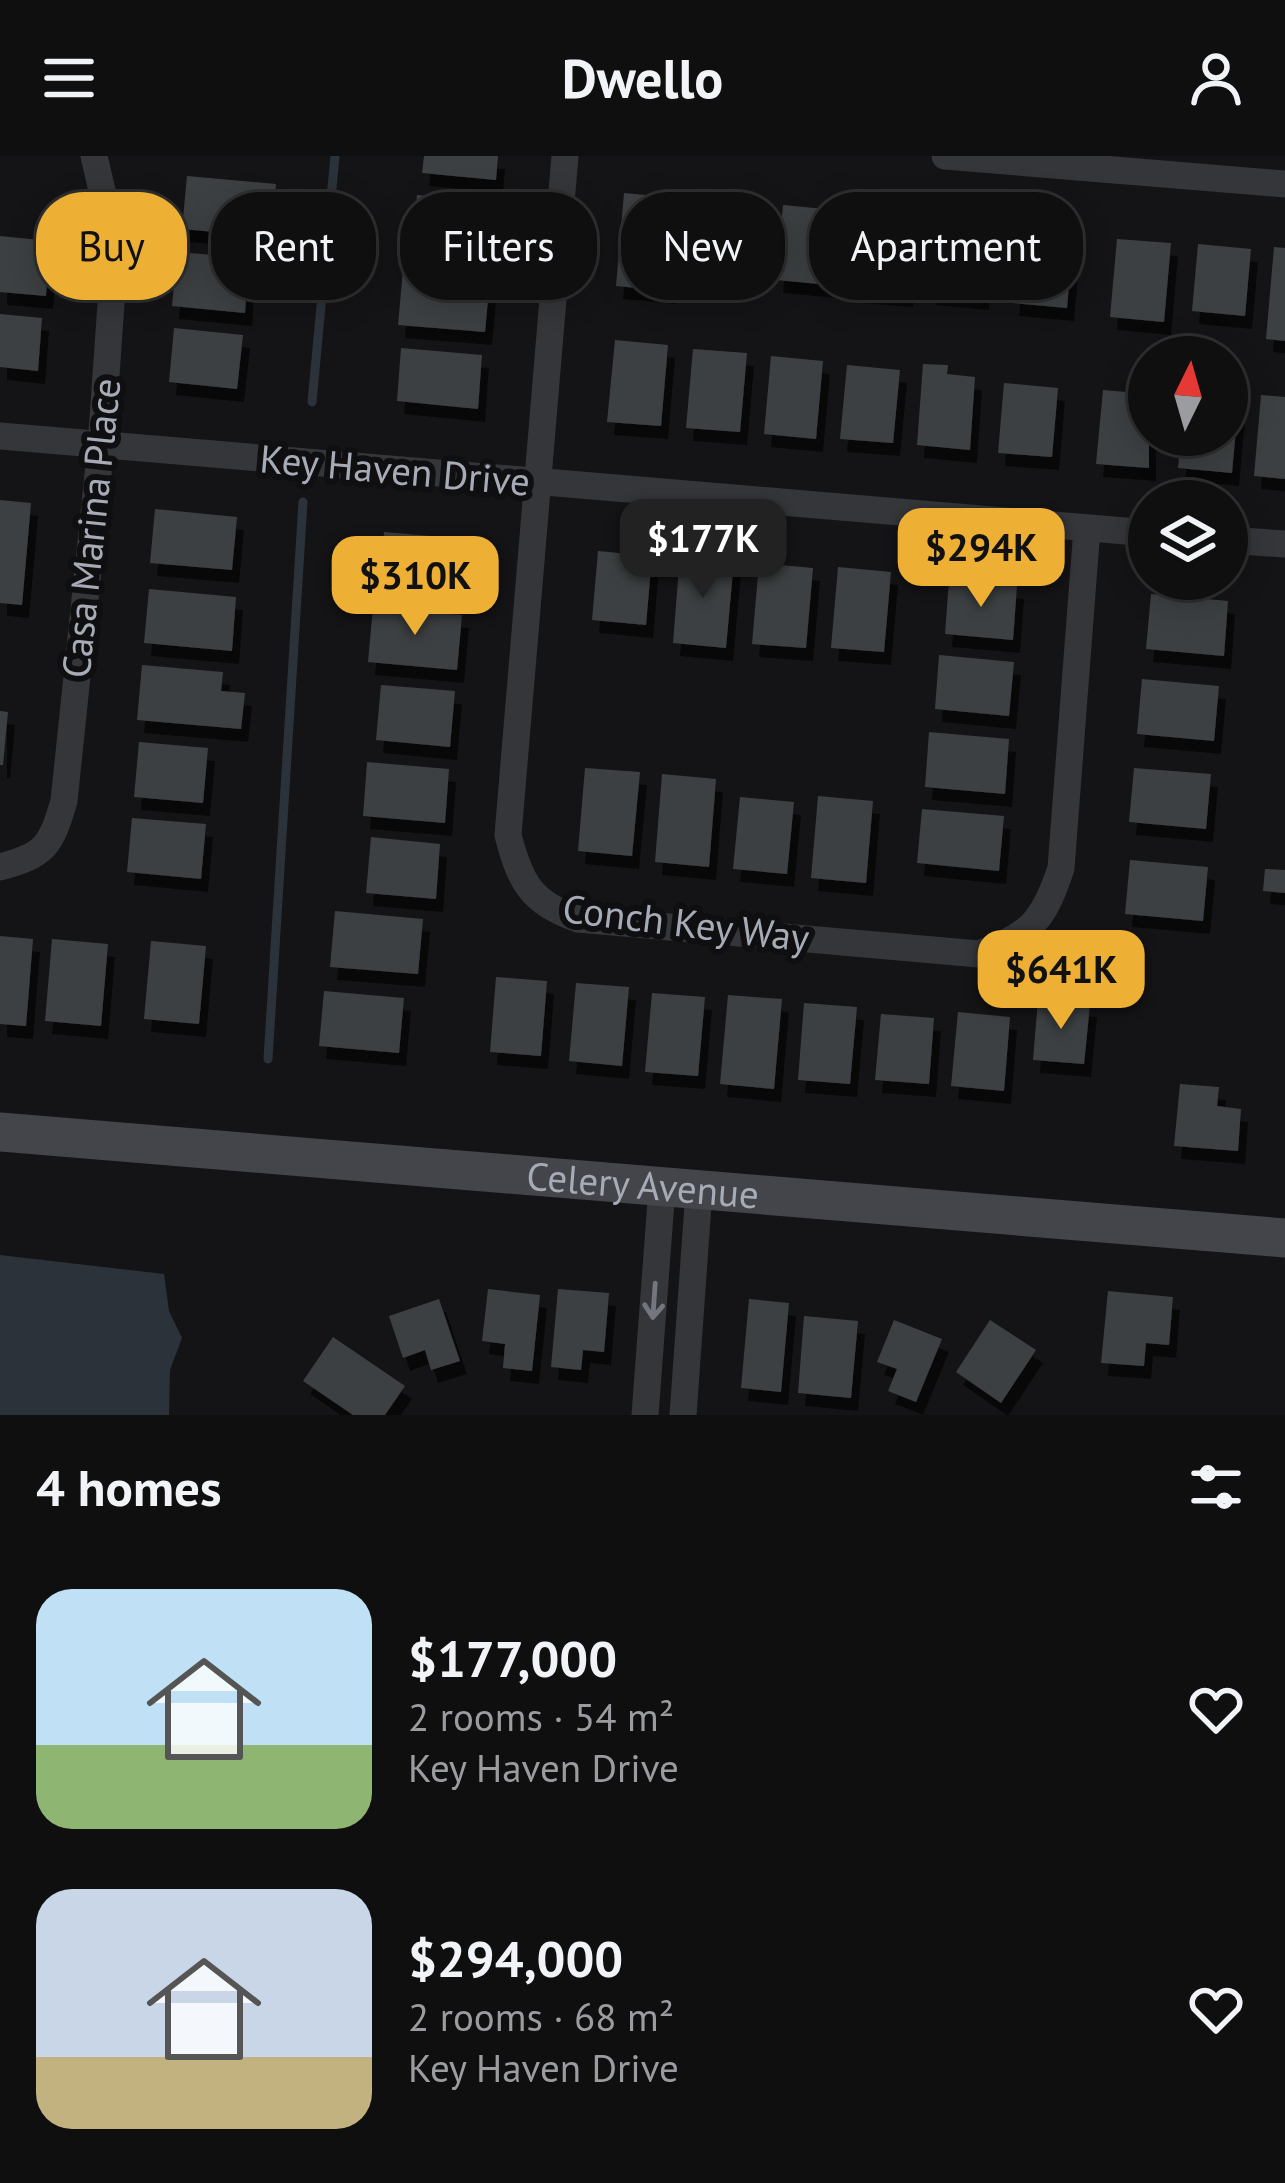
<!DOCTYPE html>
<html lang="en">
<head>
<meta charset="utf-8">
<style>
  body { margin:0; font-family:"PT Sans",sans-serif; background:#1d1d1e; color:#f1f3f6; height:100vh; display:flex; flex-direction:column; font-size:45px; white-space:nowrap }
  * { box-sizing:border-box; margin:0 }
  p { font-size:39px; color:#9b9c9f }
  .icon { flex:none; width:66px; height:66px; fill:none; stroke:currentColor; stroke-width:2; stroke-linecap:round; stroke-linejoin:round }
  .map { position:relative; height:1259px; overflow:hidden }
  .sheet { display:flex; flex-direction:column; background:#0f0f10; flex:1 }
  .sheet>* { flex:none }
  .top-card { position:absolute; left:36px; top:36px; width:1215px; height:108px; display:flex; gap:24px }
  .needle { width:78px; rotate:5deg }
  .controls { position:absolute; left:1128px; top:180px; display:grid; gap:24px }
  .controls a { display:grid; place-items:center; width:120px; height:120px; border-radius:50%; background:#0f0f10; box-shadow:0 6px 30px #0003,0 0 0 3px #2f2f30; font-size:60px }
  .price { position:absolute; translate:-50% -102px; padding:0 27px; border-radius:24px; background:#edb035; color:#111; font-size:39px; line-height:78px; filter:drop-shadow(0 3px 6px #0008) }
  .price::after { content:''; position:absolute; left:50%; top:72px; width:36px; height:27px; margin-left:-18px; background:inherit; clip-path:polygon(0 0,100% 0,50% 100%) }
  .price.current { background:#222; color:#fff }
  ul { padding:0; list-style:none }
  li { display:flex; align-items:center; gap:36px; height:300px; padding:0 36px }
  li span { display:grid; place-items:center; flex:none; width:336px; height:240px; border-radius:36px; color:#555 }
  li>.icon { margin-inline-start:auto }
  span .icon { width:144px; height:144px; fill:#fffc; stroke-width:1 }
  li b { font-size:51px }
  h2 { display:flex; justify-content:space-between; align-items:center; height:144px; padding:0 36px; font-size:51px }
  .chip { padding:0 42px; border-radius:48px; background:#0f0f10; box-shadow:0 6px 30px #0003,0 0 0 3px #2f2f30; font-size:42px; line-height:108px }
  .chip.current { background:#edb035; color:#111 }
  header { display:flex; justify-content:space-between; align-items:center; height:156px; padding:0 36px; background:#0f0f10; font-size:54px; font-weight:600 }
  .map>svg:first-child { display:block }
  .water { fill:#2b3239 }
  .lines { fill:none; stroke-linecap:round; stroke-linejoin:round }
  .stream { stroke:#2b3239; stroke-width:9 }
  .building { fill:#3e3f43; filter:url(#shadow) }
  .street { stroke:#35363a; stroke-width:27 }
  .secondary { stroke:#43454a; stroke-width:39 }
  .oneway { stroke:#73767e }
  .labels { text-anchor:middle; stroke-width:12; stroke-linejoin:round; paint-order:stroke }
  .street-label { font-size:39px; fill:#a6abb6; stroke:#0f0f11 }
</style>
</head>
<body>
<header><svg class="icon" aria-label="menu" viewBox="0 0 24 24"><path d="M4 6h16M4 12h16M4 18h16"/></svg>Dwello<svg class="icon" aria-label="person" viewBox="0 0 24 24"><circle cx="12" cy="8" r="4"/><path d="M4 21q1-7 8-7t8 7"/></svg></header>
<div class="map">
<svg width="1285" height="1259" viewBox="0 0 1285 1259">
  <defs>
    <filter id="shadow"><feDropShadow dx="7" dy="13" stdDeviation="0" flood-color="#0009"/></filter>
  </defs>
  <rect width="100%" height="100%" fill="#141416"/>
  <path class="water" d="M0,1099l164,19 5,37 13,27 -12,32 -1,45h-169z"/>
  <g class="lines">
    <path class="stream" d="M312,246l23,-246
      M268,903l35,-557"/>
  </g>
  <path class="building" d="M424,0h74l-2,24 -74,-7z
    M187,20l89,8 -5,53 -89,-8z
    M624,37l54,5 -9,93 -53,-5z
    M417,39l77,7 -4,52 -78,-7z
    M706,44l53,5 -6,78 -54,-4z
    M783,49l53,5 -6,75 -54,-5z
    M860,55l53,4 -7,79 -53,-4z
    M936,61l52,5 -6,75 -53,-5z
    M1019,67l55,5 -7,80 -55,-5z
    M0,80l50,5 -4,55 -46,-4z
    M1117,83l54,4 -7,79 -54,-5z
    M1198,88l53,5 -6,67 -53,-5z
    M1274,91l11,1v93l-19,-2z
    M177,96l72,6 -4,55 -73,-7z
    M403,114l87,8 -5,54 -87,-7z
    M0,158l42,4 -4,53 -38,-4z
    M174,172l69,7 -6,54 -68,-7z
    M615,184l53,5 -7,81 -54,-4z
    M401,192l81,7 -4,54 -81,-8z
    M693,193l54,4 -7,79 -54,-4z
    M771,200l52,5 -7,78 -52,-5z
    M923,208l25,1 -1,9 28,3 -5,73 -53,-5z
    M847,209l53,5 -7,73 -53,-4z
    M1004,227l54,5 -6,69 -54,-4z
    M1103,234l46,4v74l-53,-4z
    M1227,239l12,1 -7,77 -54,-5 3,-33h46z
    M1261,239l24,2v82l-31,-3z
    M0,344l31,3 -9,102 -22,-2z
    M155,353l82,8 -5,53 -82,-7z
    M384,376l83,7 -5,54 -82,-7z
    M598,395l54,5 -6,69 -54,-5z
    M680,399l54,5 -8,88 -53,-5z
    M759,407l54,5 -7,80 -54,-4z
    M838,411l53,5 -7,80 -53,-4z
    M949,424l68,6 -4,54 -68,-6z
    M149,433l87,8 -4,54 -88,-8z
    M1151,438l77,7 -4,55 -78,-7z
    M373,451l89,8 -5,55 -89,-8z
    M939,499l75,7 -5,54 -74,-7z
    M142,509l81,7 -2,19 24,2 -4,36 -104,-9z
    M1142,523l77,7 -5,55 -77,-7z
    M381,529l74,6 -5,56 -74,-7z
    M0,555l8,1 -5,53h-3z
    M929,576l80,7 -4,55 -80,-7z
    M139,586l69,6 -5,55 -69,-6z
    M367,606l82,7 -4,54 -82,-7z
    M585,612l55,4 -8,84 -54,-5z
    M1134,612l77,6 -5,55 -77,-7z
    M662,618l54,5 -7,88 -54,-5z
    M818,640l55,5 -7,82 -55,-5z
    M740,641l54,5 -7,72 -54,-5z
    M922,653l82,7 -5,55 -82,-8z
    M132,662l74,6 -5,55 -74,-7z
    M371,681l69,7 -4,55 -70,-6z
    M1130,704l78,7 -5,54 -78,-7z
    M1265,713l20,1v23l-22,-2z
    M335,755l88,8 -5,55 -88,-7z
    M0,780l33,3 -7,87 -26,-2z
    M52,783l56,5 -7,82 -56,-5z
    M151,785l55,5 -7,78 -55,-5z
    M496,821l51,4 -6,75 -51,-4z
    M576,827l53,4 -7,79 -53,-5z
    M324,835l80,7 -5,55 -80,-7z
    M652,837l53,4 -7,79 -53,-4z
    M728,839l54,4 -8,90 -54,-5z
    M1038,844l52,4 -6,60 -51,-4z
    M804,847l53,4 -7,77 -52,-4z
    M958,856l52,5 -6,74 -53,-5z
    M881,858l53,4 -5,66 -54,-4z
    M1180,928l39,3 -2,19 24,3 -3,42 -64,-5z
    M488,1133l52,6 -8,76 -29,-3 2,-24 -23,-3z
    M558,1133l51,4 -5,59 -21,-2 -2,20 -30,-3z
    M1108,1135l65,6 -4,48 -23,-2 -2,23 -43,-3z
    M439,1143l21,62 -29,9 -6,-20 -22,8 -14,-42z
    M749,1143l40,4 -8,89 -40,-4z
    M804,1160l54,5 -7,77 -53,-5z
    M894,1164l48,19 -26,63 -28,-11 9,-22 -20,-7z
    M990,1164l46,30 -35,53 -45,-31z
    M333,1181l72,49 -20,29h-32l-50,-34z"/>
  <g class="lines">
    <path class="street" d="M565,0l-57,679c12,47 23,68 70,84l401,35c52,-19 65,-34 82,-86l26,-340
      M945,0l340,28
      M0,280l1149,97
      M1227,384l58,4
      M0,711c46,-12 51,-22 64,-66l37,-355 14,-199 -21,-91
      M645,1259l17,-227
      M683,1259l16,-224"/>
    <path class="secondary" id="s1" d="M0,976l1285,106"/>
  </g>
  <defs><path id="oneway-shaft" d="M-6 0H5M1.5-3L5.5 0L1.5 3" fill="none" stroke-width="1.6" stroke-linecap="round" stroke-linejoin="round" transform="scale(3)"/></defs>
  <use class="oneway" href="#oneway-shaft" transform="translate(654 1145) rotate(94)"/>
  <g class="labels">
    <g class="street-label">
      <text transform="translate(395 314) rotate(5)" y="14">Key Haven Drive</text>
      <text transform="translate(91 372) rotate(-84)" y="14">Casa Marina Place</text>
      <text transform="translate(686 767) rotate(7)" y="14">Conch Key Way</text>
      <text dy="14" stroke="none"><textPath href="#s1" startOffset="645">Celery Avenue</textPath></text>
    </g>
  </g>
</svg>
<div class="controls">
<a><svg class="needle" viewBox="-14 -14 28 28"><path d="M0-13l5 13h-10z" fill="#e53935"/><path d="M0 13l5-13h-10z" fill="#9b9c9f"/></svg></a>
<a><svg class="icon" aria-label="layers" viewBox="0 0 24 24"><path d="M12 4l9 5-9 5-9-5zM3 14l9 5 9-5"/></svg></a>
</div>
<b class="price current" style="left:703px;top:445px">$177K</b>
<b class="price" style="left:981px;top:454px">$294K</b>
<b class="price" style="left:415px;top:482px">$310K</b>
<b class="price" style="left:1061px;top:876px">$641K</b>
<div class="top-card">
<a class="chip current">Buy</a>
<a class="chip">Rent</a>
<a class="chip">Filters</a>
<a class="chip">New</a>
<a class="chip">Apartment</a>
</div>
</div>
<section class="sheet">
<h2>4 homes<svg class="icon" aria-label="filters" viewBox="0 0 24 24"><path d="M4 7h16M4 17h16"/><circle cx="9" cy="7" r="2"/><circle cx="15" cy="17" r="2"/></svg></h2>
<ul>
<li><span style="background:linear-gradient(#bfe0f5 65%,#8fb573 0)"><svg class="icon" aria-label="home" viewBox="0 0 24 24"><path d="M3 11l9-7 9 7M6 9v11h12V9"/></svg></span><div><b>$177,000</b><p>2 rooms · 54 m²</p><p>Key Haven Drive</p></div><svg class="icon" aria-label="heart" viewBox="0 0 24 24"><path d="M12 20l-8-8c-3-5 5-10 8-4 3-6 11-1 8 4z"/></svg></li>
<li><span style="background:linear-gradient(#c9d6e8 70%,#c2b280 0)"><svg class="icon" aria-label="home" viewBox="0 0 24 24"><path d="M3 11l9-7 9 7M6 9v11h12V9"/></svg></span><div><b>$294,000</b><p>2 rooms · 68 m²</p><p>Key Haven Drive</p></div><svg class="icon" aria-label="heart" viewBox="0 0 24 24"><path d="M12 20l-8-8c-3-5 5-10 8-4 3-6 11-1 8 4z"/></svg></li>
</ul>
</section>
</body>
</html>
